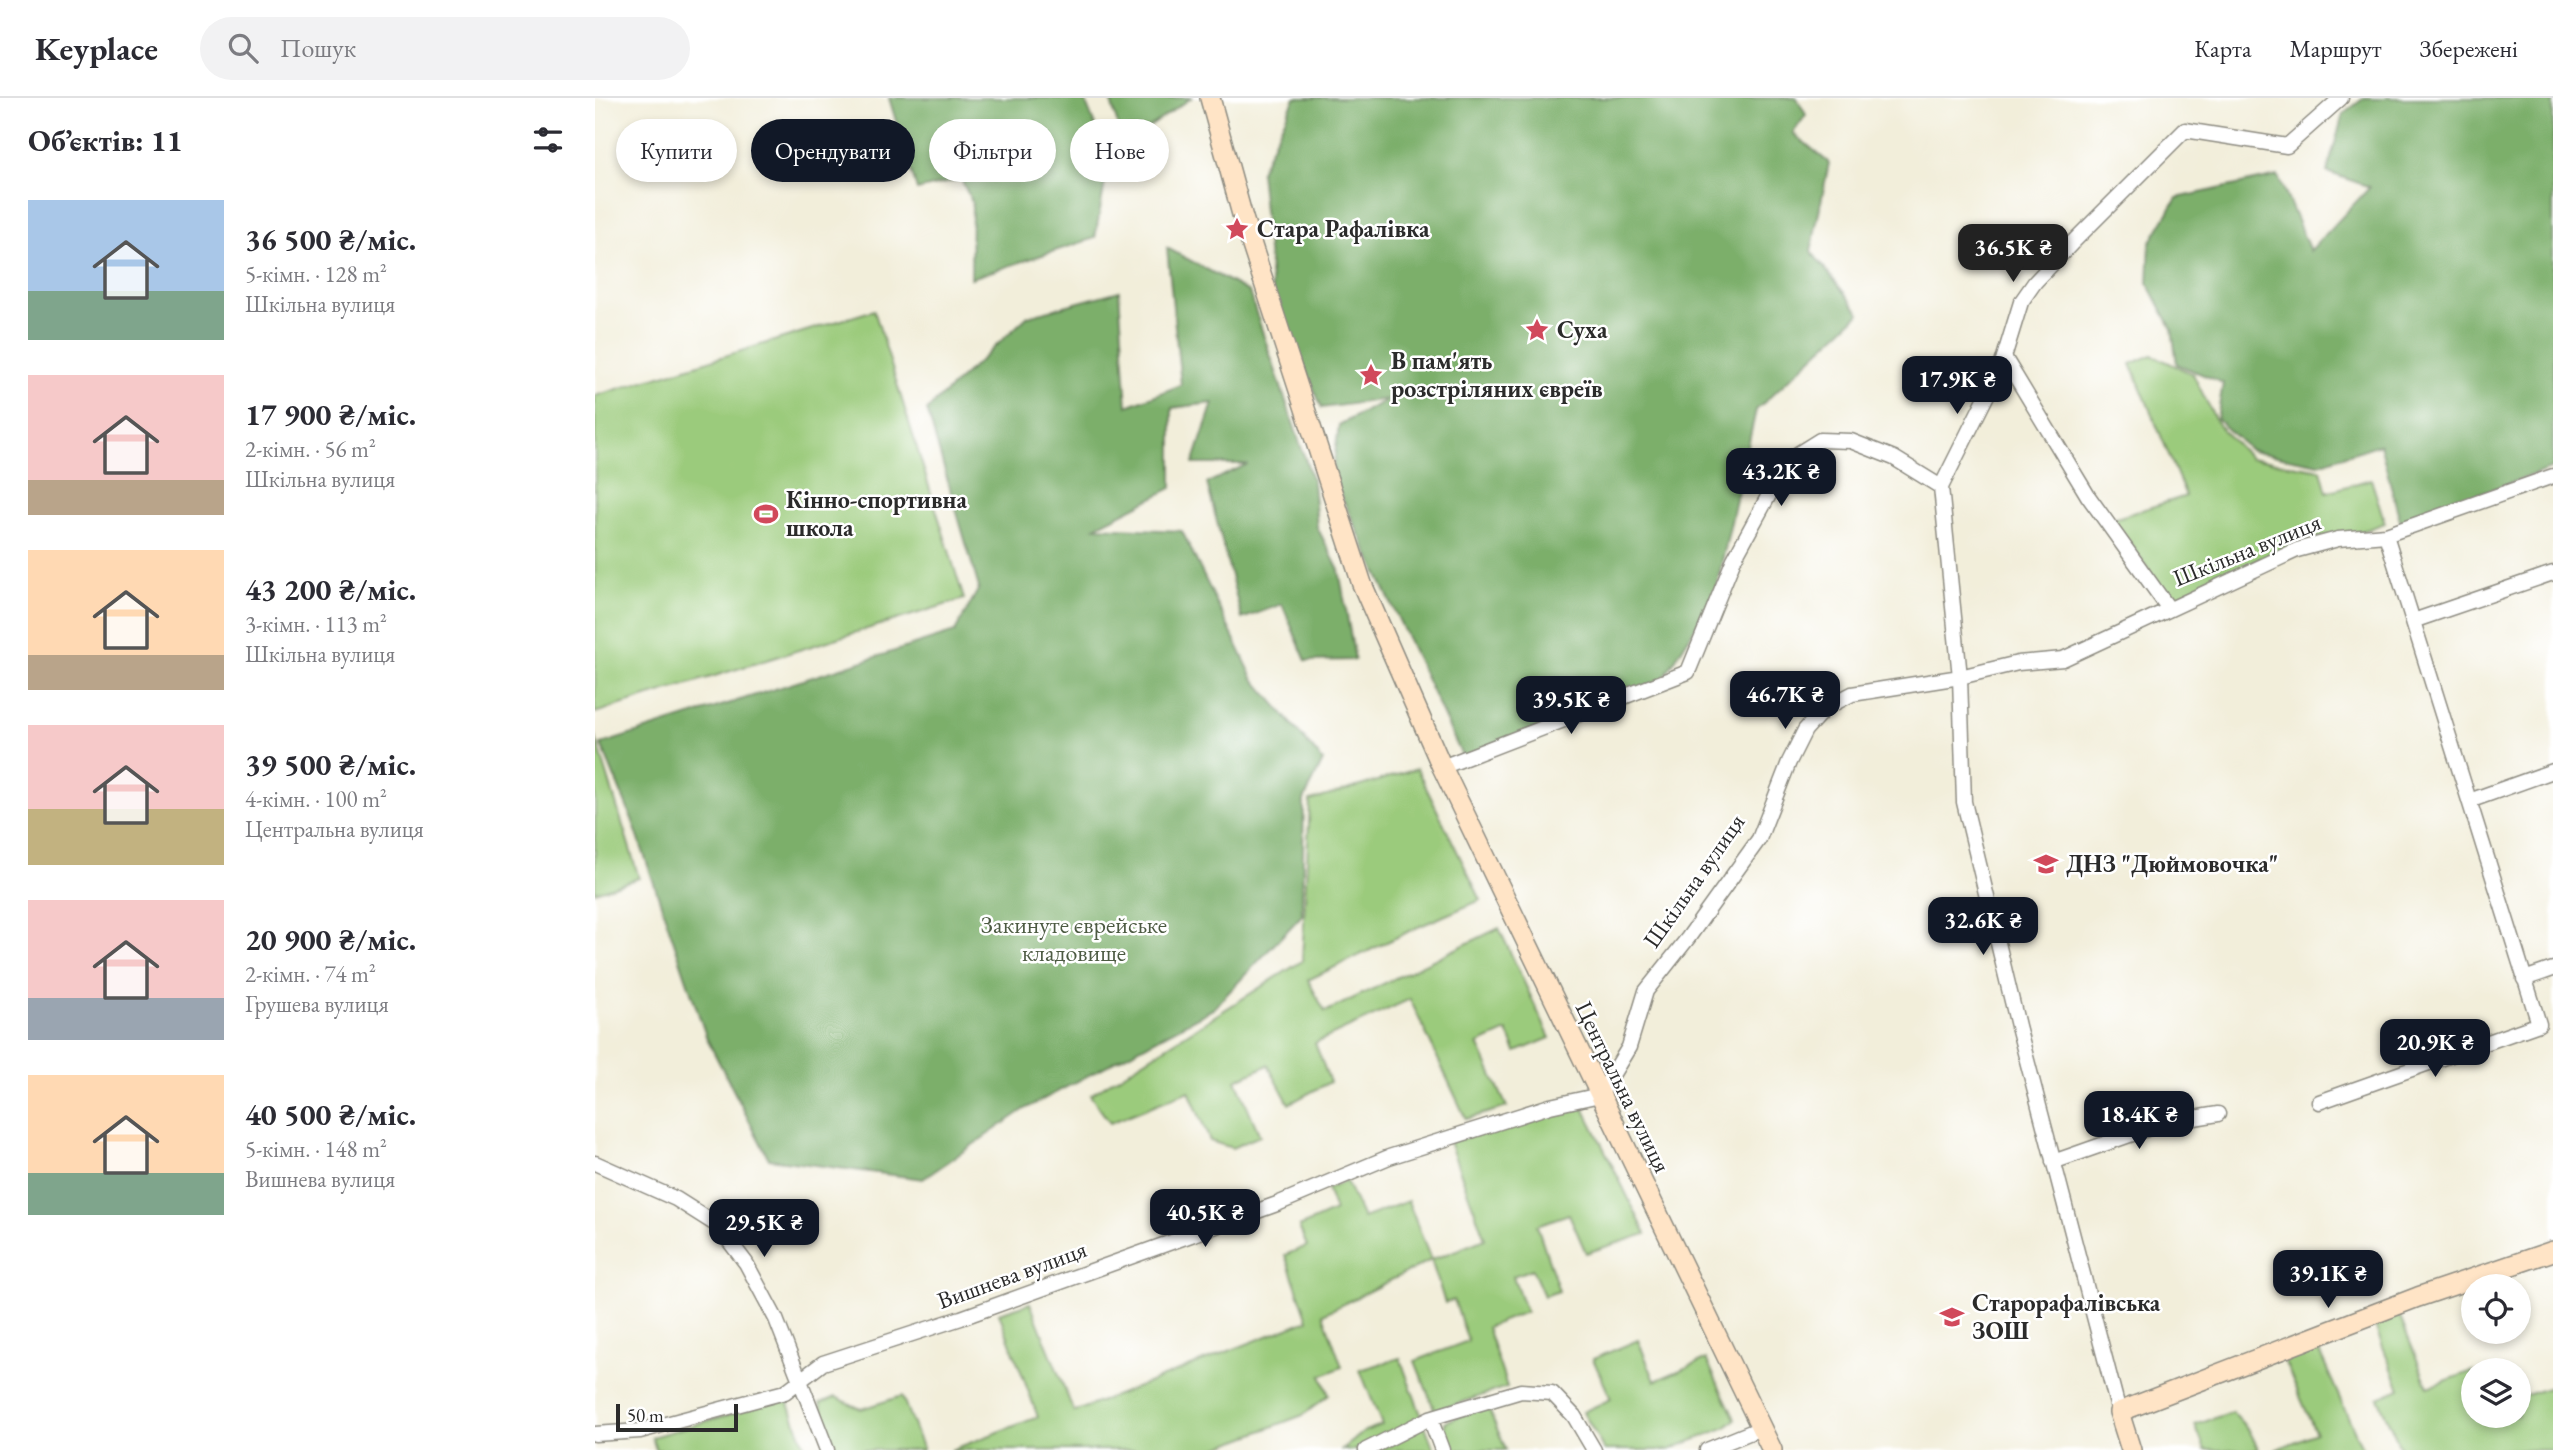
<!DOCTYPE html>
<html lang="uk">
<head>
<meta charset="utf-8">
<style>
  body { margin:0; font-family:"EB Garamond",serif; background:#f2f2f3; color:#2b2b33; height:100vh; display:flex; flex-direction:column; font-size:26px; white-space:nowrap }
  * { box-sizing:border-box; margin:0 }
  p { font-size:23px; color:#7c7c81 }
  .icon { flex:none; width:38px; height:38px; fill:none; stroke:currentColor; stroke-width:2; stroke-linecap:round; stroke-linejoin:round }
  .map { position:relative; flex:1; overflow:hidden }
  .side { display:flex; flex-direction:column; background:#fff; width:595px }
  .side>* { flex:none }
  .top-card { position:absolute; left:21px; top:21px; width:665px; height:63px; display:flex; gap:14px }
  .buttons { position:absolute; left:1866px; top:1176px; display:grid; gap:14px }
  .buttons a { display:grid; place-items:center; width:70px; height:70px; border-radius:50%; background:#fff; box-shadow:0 4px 10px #0003; font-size:35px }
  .scale { position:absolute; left:21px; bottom:18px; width:122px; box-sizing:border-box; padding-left:7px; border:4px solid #2b2b2b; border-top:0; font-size:19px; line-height:24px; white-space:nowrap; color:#2b2b2b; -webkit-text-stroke:5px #fff; paint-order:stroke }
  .price { position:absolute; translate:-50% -60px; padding:0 16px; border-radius:14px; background:#111827; color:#fff; font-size:23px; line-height:46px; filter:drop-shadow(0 2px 4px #0008) }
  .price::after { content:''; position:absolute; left:50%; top:42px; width:21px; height:16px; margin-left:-10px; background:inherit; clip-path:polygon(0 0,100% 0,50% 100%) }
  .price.active { background:#222; color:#fff }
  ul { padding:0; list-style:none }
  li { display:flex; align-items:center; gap:21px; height:175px; padding:0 28px }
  li span { display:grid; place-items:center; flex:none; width:196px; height:140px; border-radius:0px; color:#555 }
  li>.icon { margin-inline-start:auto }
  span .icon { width:84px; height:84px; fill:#fffc; stroke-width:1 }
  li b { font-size:30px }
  h2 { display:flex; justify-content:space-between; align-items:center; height:84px; padding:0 28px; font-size:30px }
  .chip { padding:0 24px; border-radius:32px; background:#fff; box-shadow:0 4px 10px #0003; font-size:24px; line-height:63px }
  .chip.active { background:#111827; color:#fff }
  header { display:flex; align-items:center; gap:42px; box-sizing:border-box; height:98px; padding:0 35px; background:#fff; border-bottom:2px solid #e1e1e2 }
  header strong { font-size:33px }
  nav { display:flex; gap:38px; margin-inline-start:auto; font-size:24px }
  .search { width:490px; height:63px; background:#f2f2f3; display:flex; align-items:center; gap:18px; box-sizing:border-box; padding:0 24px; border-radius:38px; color:#7c7c81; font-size:26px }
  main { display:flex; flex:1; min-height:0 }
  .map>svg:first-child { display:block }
  .green { fill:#9bcb7b; stroke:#637b53; stroke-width:2 }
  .forest { fill:#7caf6b; stroke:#546d4b; stroke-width:2 }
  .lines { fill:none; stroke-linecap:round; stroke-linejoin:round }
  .street-casing { stroke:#8e8c82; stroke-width:17 }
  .secondary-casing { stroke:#8e8c82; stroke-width:22 }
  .street { stroke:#fff; stroke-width:14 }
  .secondary { stroke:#ffe4c6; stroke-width:19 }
  .labels { text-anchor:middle; stroke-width:5; stroke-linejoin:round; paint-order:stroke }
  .poi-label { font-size:24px; font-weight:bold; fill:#2b2b2b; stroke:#fff; text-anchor:start }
  .street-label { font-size:24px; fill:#2b2b2b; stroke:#fff }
  .park-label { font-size:24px; fill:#4d5b43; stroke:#fff }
</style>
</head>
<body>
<header>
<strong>Keyplace</strong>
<div class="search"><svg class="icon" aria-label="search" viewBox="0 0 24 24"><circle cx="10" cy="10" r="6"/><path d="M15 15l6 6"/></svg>Пошук</div>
<nav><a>Карта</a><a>Маршрут</a><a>Збережені</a></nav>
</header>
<main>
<section class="side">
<h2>Об’єктів: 11<svg class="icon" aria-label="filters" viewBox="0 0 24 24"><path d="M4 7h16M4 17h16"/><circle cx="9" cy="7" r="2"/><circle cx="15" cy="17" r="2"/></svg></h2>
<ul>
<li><span style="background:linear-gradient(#a9c7e8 65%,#7fa58c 0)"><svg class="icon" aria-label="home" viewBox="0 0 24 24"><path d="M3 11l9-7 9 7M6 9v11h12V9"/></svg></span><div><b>36 500 ₴/міс.</b><p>5-кімн. · 128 m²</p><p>Шкільна вулиця</p></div></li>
<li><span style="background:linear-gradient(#f6c9c9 75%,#b9a48a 0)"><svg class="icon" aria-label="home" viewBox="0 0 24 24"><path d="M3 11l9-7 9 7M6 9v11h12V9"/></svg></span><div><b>17 900 ₴/міс.</b><p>2-кімн. · 56 m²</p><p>Шкільна вулиця</p></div></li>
<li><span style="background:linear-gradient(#ffd9b3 75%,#b9a48a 0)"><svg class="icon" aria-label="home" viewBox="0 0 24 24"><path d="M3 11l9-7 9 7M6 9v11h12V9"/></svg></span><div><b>43 200 ₴/міс.</b><p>3-кімн. · 113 m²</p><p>Шкільна вулиця</p></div></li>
<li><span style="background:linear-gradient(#f6c9c9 60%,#c2b280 0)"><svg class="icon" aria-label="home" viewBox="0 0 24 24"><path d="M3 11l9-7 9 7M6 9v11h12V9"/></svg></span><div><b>39 500 ₴/міс.</b><p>4-кімн. · 100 m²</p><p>Центральна вулиця</p></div></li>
<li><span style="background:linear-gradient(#f6c9c9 70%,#9aa5b1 0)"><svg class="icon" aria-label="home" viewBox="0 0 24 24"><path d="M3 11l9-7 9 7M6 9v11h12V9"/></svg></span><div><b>20 900 ₴/міс.</b><p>2-кімн. · 74 m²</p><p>Грушева вулиця</p></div></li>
<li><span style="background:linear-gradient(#ffd9b3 70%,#7fa58c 0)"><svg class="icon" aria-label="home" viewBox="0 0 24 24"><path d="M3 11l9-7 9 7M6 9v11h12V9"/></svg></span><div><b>40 500 ₴/міс.</b><p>5-кімн. · 148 m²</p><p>Вишнева вулиця</p></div></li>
</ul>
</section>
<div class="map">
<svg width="1958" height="1352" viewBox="0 0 1958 1352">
  <rect width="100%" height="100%" fill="#fff"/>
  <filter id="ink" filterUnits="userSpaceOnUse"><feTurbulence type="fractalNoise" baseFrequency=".0143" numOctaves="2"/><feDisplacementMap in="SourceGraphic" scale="14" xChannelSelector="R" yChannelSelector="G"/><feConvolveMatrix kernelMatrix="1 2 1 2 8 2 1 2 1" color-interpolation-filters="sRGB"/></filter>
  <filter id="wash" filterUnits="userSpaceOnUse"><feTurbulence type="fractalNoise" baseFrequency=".00686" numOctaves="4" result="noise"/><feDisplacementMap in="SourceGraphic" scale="28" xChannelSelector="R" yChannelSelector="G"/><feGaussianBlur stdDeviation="1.57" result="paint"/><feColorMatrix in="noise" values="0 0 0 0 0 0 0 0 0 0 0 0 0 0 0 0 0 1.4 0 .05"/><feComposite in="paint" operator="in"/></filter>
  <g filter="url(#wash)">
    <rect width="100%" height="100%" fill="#f2eeda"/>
    <path class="green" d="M279,212l90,289 -369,114v-317z
      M1557,257l41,19 25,51 32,33 71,12 6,22 44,-13 14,44 -22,8 -62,9 -126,59 -7,-2 -55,-78 73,-23 -55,-132z
      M0,637l44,143 -44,14z
      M822,671l64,131 -63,27 -110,53 17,32 174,-84 51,110 -34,14 -9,-21 -29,13 29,63 -41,12 -56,-120 -95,44 15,39 -41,22 -21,-39 -32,15 24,56 -28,12 -22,-7 -21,-50 -79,32 -20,-28 212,-134 8,-160z
      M988,1008l63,128 -60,19 -17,-39 -32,11 22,66 -15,5 -12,-27 -19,7 13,36 -39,15 20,60 -72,24 -20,-50 53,-20 -14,-41 -9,3 -14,-43 -108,54 19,53 -21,9 8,19 -26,20 -92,35h-260l87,-33 -39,-104 31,-10 44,109 234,-92 -23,-65 22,-9 -8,-19 36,-16 -8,-22 19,-8 17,37 45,-17 23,59 54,-21 -36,-97z
      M1803,1214l30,75 45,-16v45h45v-18l35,-12v64h-160l7,-3 -22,-49 22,-9 -27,-67z
      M1043,1242l17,41 51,-22 29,60 -8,8 -58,23h-65l-21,-38 28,-13 -18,-40z
      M1721,1247l47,105h-88l41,-17 -33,-75z
      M805,1260l34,92h-92l23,-19 17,-6 -22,-55z
      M307,1298l21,54h-88l-15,-47 16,-6 25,12z
      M192,1300l19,52h-150l-4,-13z
      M892,1307l19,45h-58l-4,-10 1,-18z
      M1637,1314l17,18 10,20h-54l-10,-25z"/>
    <path class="forest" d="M294,0h195l25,62 -14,78 -124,40 1,-76 -11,-23 -44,11z
      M515,0h81l-43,30 -29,1z
      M700,0h502l9,17 -13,18 36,30 -18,88 49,62 -104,97 -42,188 -58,92 -193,68 -131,-282 7,-51 49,-26 -66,9 -50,-117 -12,-120z
      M1769,0h189v370l-153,53 -20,-77 -61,20 -68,-13 -34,-32 6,-36 -46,-19 -5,-35 -24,-46 2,-40 27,-45 101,-22 32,75 60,-64 -43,-15 16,-58z
      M572,150l82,44 64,190 4,45 22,43 16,90 -49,1 -24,-57 -40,15 -35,-136 41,-19h-55l20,-61 -41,5v80l-77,39 87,4 71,147 70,83 -19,39 -2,115 -89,94 -188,100 -102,70 -154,-20 -62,-120 -75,-220 -31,-75 354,-112 24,-44 -52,-178 101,-94 91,-25 8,115 54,-21z"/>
  </g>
  <g filter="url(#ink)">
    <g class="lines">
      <g class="street-casing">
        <path id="street" d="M1409,259l84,139 81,113
          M1346,389l19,190 4,125 54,224 101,386
          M1346,389l60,-120 20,-65 14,-20 39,-41 111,-111 102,16 54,-48
          M1818,523l140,-48
          M847,669l246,-95 46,-113 54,-99 32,-20 31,1 43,17 47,29
          M1874,703l84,-30
          M1929,881l29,-10
          M1724,1004l220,-78 -153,-489
          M1458,1064l111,-39 54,-9
          M0,1065l81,36 41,26 29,38 30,56 51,131
          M835,1320l12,32
          M0,1336l45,-3 145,-39 38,-29 138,-45 316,-114 112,-47 161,-51 50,-11 29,-48 17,-56 42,-53 71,-99 30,-77 16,-32 20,-22 27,-14 108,-17 58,-14 45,-4 234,-109 41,-11 48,-4 167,-59
          M771,1352l64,-32 91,-27 31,2 22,23 20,34
          M1112,1352l54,-22"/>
      </g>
      <g class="secondary-casing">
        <path id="secondary" d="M615,0l33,120 119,366 80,183 330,683
          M1536,1352l-12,-38 299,-115 135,-46"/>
      </g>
      <use href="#street" class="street"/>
      <use href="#secondary" class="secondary"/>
    </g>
  </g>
  <defs>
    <g id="sight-bare" transform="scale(1.89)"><path d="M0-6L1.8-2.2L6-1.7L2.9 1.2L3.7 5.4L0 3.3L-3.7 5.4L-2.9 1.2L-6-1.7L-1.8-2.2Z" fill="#d1495b" stroke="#fff" stroke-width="2.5" paint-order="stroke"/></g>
    <g id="stadium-bare" transform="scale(1.89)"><path d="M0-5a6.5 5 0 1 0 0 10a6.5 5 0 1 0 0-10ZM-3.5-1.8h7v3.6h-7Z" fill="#d1495b" stroke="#fff" stroke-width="2.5" paint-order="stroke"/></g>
    <g id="school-bare" transform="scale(1.89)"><path d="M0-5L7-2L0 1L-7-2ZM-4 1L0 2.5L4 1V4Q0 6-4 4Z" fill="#d1495b" stroke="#fff" stroke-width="2.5" paint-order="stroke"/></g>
  </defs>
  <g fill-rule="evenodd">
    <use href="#sight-bare" x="642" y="131"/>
    <use href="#sight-bare" x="942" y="232"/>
    <use href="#sight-bare" x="776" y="277"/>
    <use href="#stadium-bare" x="171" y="416"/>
    <use href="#school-bare" x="1451" y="766"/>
    <use href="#school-bare" x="1357" y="1219"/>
  </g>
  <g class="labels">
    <g class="poi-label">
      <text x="662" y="139">Стара Рафалівка</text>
      <text x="962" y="240">Суха</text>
      <text x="796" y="271">В пам'ять<tspan x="796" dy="28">розстріляних євреїв</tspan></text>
      <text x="191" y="410">Кінно-спортивна<tspan x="191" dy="28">школа</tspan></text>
      <text x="1471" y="774">ДНЗ "Дюймовочка"</text>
      <text x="1377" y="1213">Старорафалівська<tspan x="1377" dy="28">ЗОШ</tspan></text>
    </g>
    <g class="street-label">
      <text transform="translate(1652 452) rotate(-22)" y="8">Шкільна вулиця</text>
      <text transform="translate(1099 783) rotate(-55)" y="8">Шкільна вулиця</text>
      <text transform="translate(1028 989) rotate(64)" y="8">Центральна вулиця</text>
      <text transform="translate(417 1177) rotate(-20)" y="8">Вишнева вулиця</text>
    </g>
    <g class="park-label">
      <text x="479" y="835">Закинуте єврейське<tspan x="479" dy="28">кладовище</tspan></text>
    </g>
  </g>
</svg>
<div class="buttons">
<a><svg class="icon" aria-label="locate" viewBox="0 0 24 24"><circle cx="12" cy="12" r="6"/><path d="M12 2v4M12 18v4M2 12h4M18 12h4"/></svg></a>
<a><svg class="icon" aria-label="layers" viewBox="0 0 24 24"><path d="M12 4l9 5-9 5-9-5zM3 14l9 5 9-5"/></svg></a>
</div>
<div class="scale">50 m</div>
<b class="price active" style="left:1418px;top:186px">36.5K ₴</b>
<b class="price" style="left:1362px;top:318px">17.9K ₴</b>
<b class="price" style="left:1186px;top:410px">43.2K ₴</b>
<b class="price" style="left:1190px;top:633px">46.7K ₴</b>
<b class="price" style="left:976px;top:638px">39.5K ₴</b>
<b class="price" style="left:1388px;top:859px">32.6K ₴</b>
<b class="price" style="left:1840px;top:981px">20.9K ₴</b>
<b class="price" style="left:1544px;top:1053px">18.4K ₴</b>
<b class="price" style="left:610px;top:1151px">40.5K ₴</b>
<b class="price" style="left:169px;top:1161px">29.5K ₴</b>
<b class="price" style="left:1733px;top:1212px">39.1K ₴</b>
<div class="top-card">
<a class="chip">Купити</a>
<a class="chip active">Орендувати</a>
<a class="chip">Фільтри</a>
<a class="chip">Нове</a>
</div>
</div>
</main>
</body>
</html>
